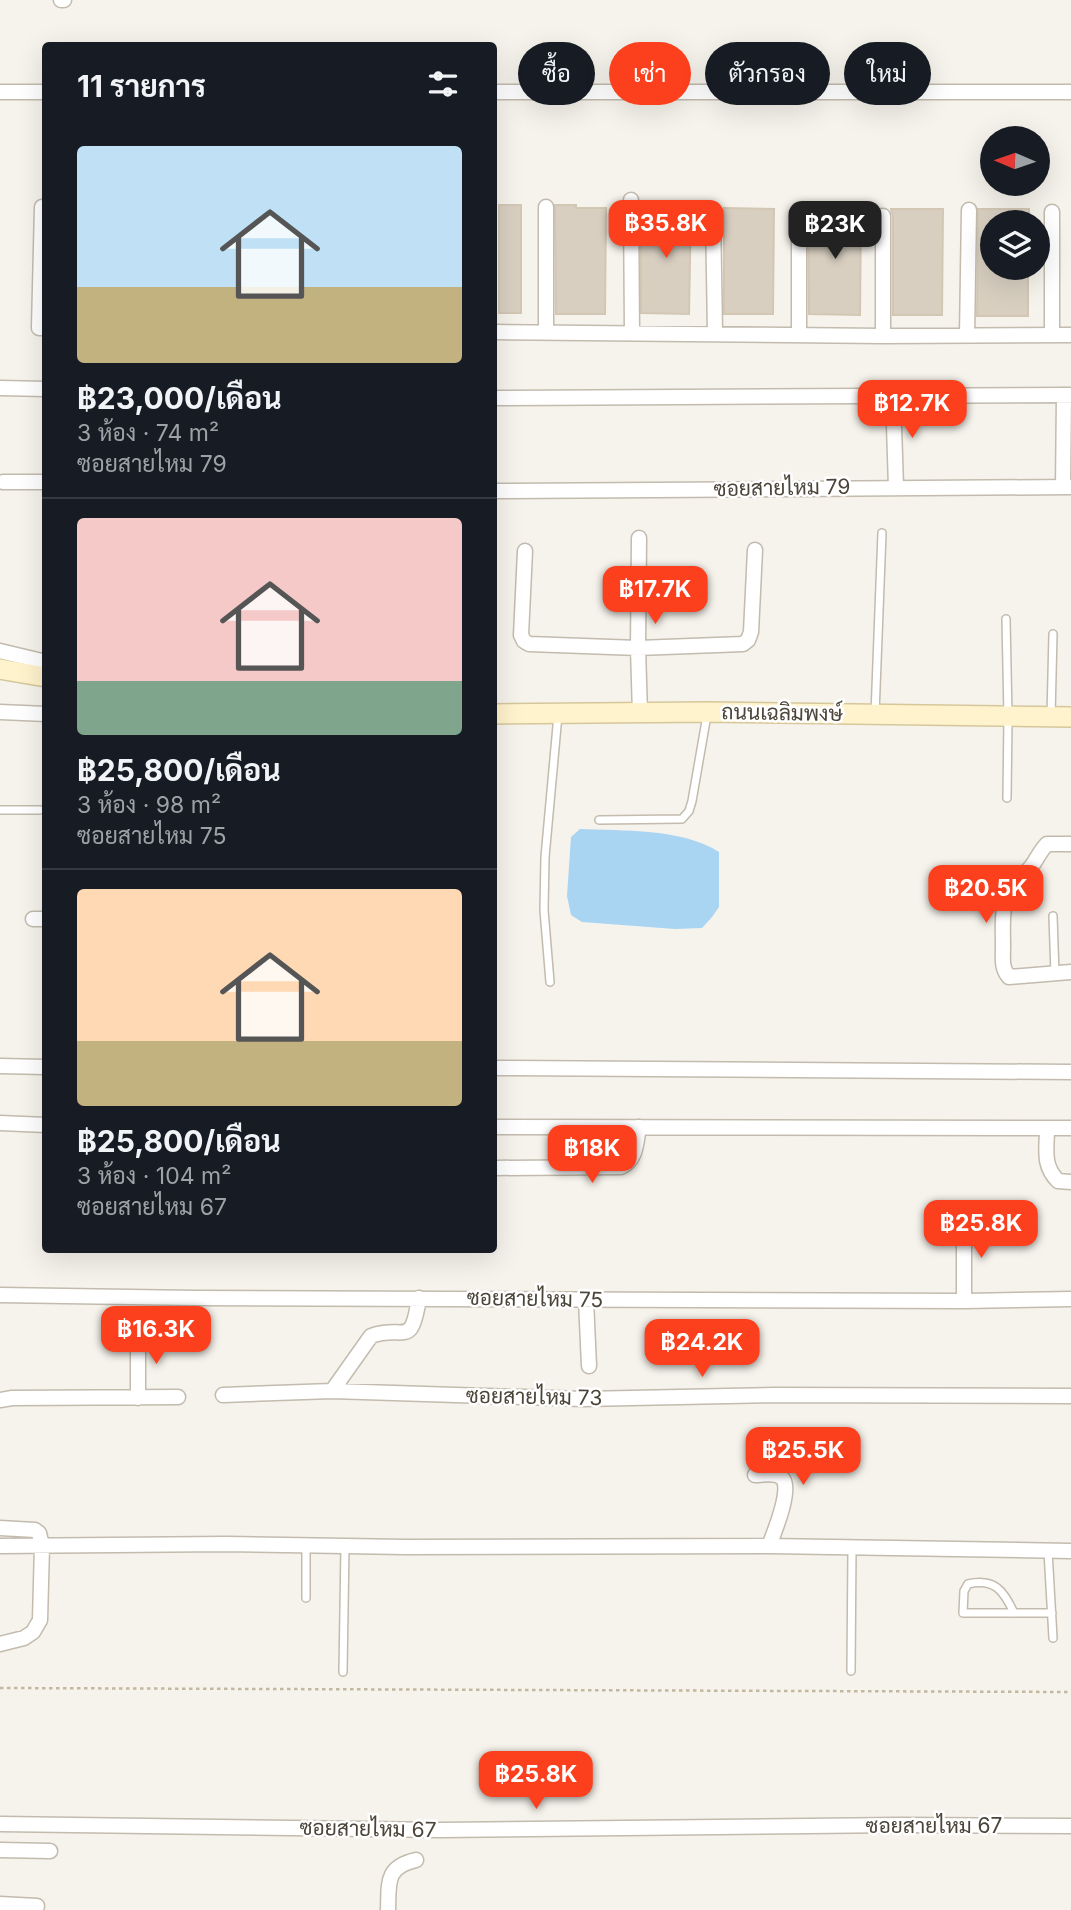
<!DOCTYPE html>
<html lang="th">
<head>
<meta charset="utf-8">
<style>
  body { margin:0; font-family:Inter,Sarabun,sans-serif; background:#242831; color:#f1f3f6; height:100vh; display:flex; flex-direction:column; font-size:26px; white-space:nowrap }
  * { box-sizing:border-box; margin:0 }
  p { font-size:23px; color:#9ea1a6 }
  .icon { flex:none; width:38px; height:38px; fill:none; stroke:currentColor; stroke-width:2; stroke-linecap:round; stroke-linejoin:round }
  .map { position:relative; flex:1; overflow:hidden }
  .sheet { position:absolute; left:42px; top:42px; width:455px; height:1211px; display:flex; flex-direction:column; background:#171b24; border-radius:7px; box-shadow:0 7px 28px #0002 }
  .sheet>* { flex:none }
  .banner { position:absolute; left:518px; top:42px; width:448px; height:63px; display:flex; gap:14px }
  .needle { width:46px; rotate:272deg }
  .controls { position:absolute; left:980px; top:126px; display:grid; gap:14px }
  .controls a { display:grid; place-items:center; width:70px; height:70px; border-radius:50%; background:#171b24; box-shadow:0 7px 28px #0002; font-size:35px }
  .price { position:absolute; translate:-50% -60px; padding:0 16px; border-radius:14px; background:#fc3f1d; color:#fff; font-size:23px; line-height:46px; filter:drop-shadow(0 2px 4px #0008) }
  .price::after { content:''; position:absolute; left:50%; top:42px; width:21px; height:16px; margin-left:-10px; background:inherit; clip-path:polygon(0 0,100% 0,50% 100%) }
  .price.current { background:#222; color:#fff }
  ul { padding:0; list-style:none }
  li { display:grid; align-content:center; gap:14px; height:371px; padding:0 35px }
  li+li { border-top:2px solid #363941 }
  li span { display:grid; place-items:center; height:217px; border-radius:7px; color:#555 }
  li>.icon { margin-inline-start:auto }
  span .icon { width:126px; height:126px; fill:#fffc; stroke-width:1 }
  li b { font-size:30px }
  h2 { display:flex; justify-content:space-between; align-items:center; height:84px; padding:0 35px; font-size:30px }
  .chip { padding:0 24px; border-radius:32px; background:#171b24; box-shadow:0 7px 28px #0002; font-size:24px; line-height:63px }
  .chip.current { background:#fc3f1d; color:#fff }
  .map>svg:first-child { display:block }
  .water { fill:#a9d4f2 }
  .building { fill:#d8cfc1; stroke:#d3c7b4; stroke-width:2 }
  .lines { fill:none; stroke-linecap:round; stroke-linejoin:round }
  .lane-casing { stroke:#c2bbae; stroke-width:10 }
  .street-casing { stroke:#c2bbae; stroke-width:17 }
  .secondary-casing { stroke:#d6c79b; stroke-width:22 }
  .path { stroke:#c4b79f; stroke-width:2.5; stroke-dasharray:3.5 3.5; stroke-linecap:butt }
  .lane { stroke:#fff; stroke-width:7 }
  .street { stroke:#fff; stroke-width:14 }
  .secondary { stroke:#fff3cd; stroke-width:19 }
  .labels { text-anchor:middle; stroke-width:5; stroke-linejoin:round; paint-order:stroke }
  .street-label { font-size:21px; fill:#4b4439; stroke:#fff }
</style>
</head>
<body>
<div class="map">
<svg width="1071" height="1910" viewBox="0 0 1071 1910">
  <rect width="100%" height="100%" fill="#f6f3ec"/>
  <path class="water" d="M580,829c42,2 102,-1 139,23v55l-7,10 -10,11 -27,1 -93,-7 -11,-7 -4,-19 4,-59z"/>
  <path class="building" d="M499,205h22v108h-22z
    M555,205h21v3h30l-1,106h-49z
    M641,208h50l-2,106 -48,-1z
    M724,208l50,1 -1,105h-49z
    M808,208l53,1 -1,106 -51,-1z
    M891,209h52l-1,106h-49v-99z
    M978,209h51v13h-37v46h36v48h-51z"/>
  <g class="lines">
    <g class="lane-casing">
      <path id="lane" d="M1006,619l2,98 -1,81
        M875,714l7,-181
        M1051,716l2,-82
        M0,810h40
        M599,820l83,-1 7,-8 3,-10 15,-86
        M1053,916l2,58
        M550,982l-6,-72 1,-53 13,-142
        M1048,1551l5,87
        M306,1598v-52
        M1014,1613c-10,-22 -19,-35 -46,-29l-4,7 -1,22h89
        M851,1671l1,-123
        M343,1672l2,-126"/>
    </g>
    <g class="street-casing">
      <path id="street" d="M61,0h3
        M0,92h46
        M494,92h577
        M631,200l1,133
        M42,207l-3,121h7
        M546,207v125
        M799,210v125
        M1052,212v123
        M713,213l2,120
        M883,216v120
        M494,332l389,4 188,-1
        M967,336l2,-126
        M0,388l46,1
        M893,395l3,92
        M494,398l577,-3
        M3,482h42
        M1063,487l1,-92
        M494,491l577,-4
        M639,538l-1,110 2,66
        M525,551l-4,84 3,6 5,3 109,4 105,-4 5,-4 3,-8 4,-82
        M0,651l46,11
        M0,712l46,2
        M1071,844h-24c-7,7 -10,15 -16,23 -10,11 -25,25 -27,41 -2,12 -1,26 -1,38 0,12 -2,22 6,31l62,-5
        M33,919h13
        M0,1066l46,1
        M494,1068l577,4
        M0,1123l46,2
        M494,1127l577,1
        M1047,1128c0,21 -5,37 11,53l13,1
        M494,1168l127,-1c16,-8 15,-24 18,-40
        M0,1295l195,3 769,3 107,-2
        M586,1300l3,66
        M964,1301v-82
        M332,1391l251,8 191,-4 297,1
        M223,1395l109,-4 39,-55c34,-12 40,14 48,-38
        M138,1398v-63
        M0,1400l12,-2 166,-1
        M755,1475c7,0 21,-3 27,3 11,9 -8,55 -13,68
        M0,1528l35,2 4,3 3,13 -2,74 -7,12 -9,6 -24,6
        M0,1546l226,-2 179,3 364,-1 302,5
        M0,1824l441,6 459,-5 171,1
        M0,1850l50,1
        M0,1904l37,2
        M388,1910c1,-27 -3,-43 28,-50"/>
    </g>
    <g class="secondary-casing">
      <path id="secondary" d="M0,669l46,8
        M494,714l213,-2 364,5"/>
    </g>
    <path class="path" d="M0,1688l1071,4"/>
    <use href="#lane" class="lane"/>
    <use href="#street" class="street"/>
    <use href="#secondary" class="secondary"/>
  </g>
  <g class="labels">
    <g class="street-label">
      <text transform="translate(782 488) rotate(-1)" y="7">ซอยสายไหม 79</text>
      <text transform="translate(782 713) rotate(1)" y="7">ถนนเฉลิมพงษ์</text>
      <text transform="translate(535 1299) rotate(1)" y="7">ซอยสายไหม 75</text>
      <text transform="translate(534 1397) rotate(1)" y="7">ซอยสายไหม 73</text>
      <text x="934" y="1833">ซอยสายไหม 67</text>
      <text transform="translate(368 1829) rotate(1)" y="7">ซอยสายไหม 67</text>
    </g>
  </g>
</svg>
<div class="controls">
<a><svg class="needle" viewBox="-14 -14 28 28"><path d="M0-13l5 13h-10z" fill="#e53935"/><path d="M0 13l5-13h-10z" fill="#9ea1a6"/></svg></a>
<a><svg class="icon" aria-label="layers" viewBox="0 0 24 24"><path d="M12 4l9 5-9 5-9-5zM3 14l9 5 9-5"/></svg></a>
</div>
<b class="price" style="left:666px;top:260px">฿35.8K</b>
<b class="price current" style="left:835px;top:261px">฿23K</b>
<b class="price" style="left:912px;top:440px">฿12.7K</b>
<b class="price" style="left:655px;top:626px">฿17.7K</b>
<b class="price" style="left:986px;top:925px">฿20.5K</b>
<b class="price" style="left:592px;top:1185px">฿18K</b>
<b class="price" style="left:981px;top:1260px">฿25.8K</b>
<b class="price" style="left:156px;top:1366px">฿16.3K</b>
<b class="price" style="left:702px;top:1379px">฿24.2K</b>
<b class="price" style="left:803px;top:1487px">฿25.5K</b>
<b class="price" style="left:536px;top:1811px">฿25.8K</b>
<div class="banner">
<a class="chip">ซื้อ</a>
<a class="chip current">เช่า</a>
<a class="chip">ตัวกรอง</a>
<a class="chip">ใหม่</a>
</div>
<section class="sheet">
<h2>11 รายการ<svg class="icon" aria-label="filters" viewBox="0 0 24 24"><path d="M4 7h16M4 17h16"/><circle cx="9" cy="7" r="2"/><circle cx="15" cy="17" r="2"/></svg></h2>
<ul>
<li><span style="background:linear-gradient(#bfe0f5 65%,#c2b280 0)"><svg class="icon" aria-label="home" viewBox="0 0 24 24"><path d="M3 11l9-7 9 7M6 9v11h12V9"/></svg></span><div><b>฿23,000/เดือน</b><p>3 ห้อง · 74 m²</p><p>ซอยสายไหม 79</p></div></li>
<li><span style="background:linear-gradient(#f6c9c9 75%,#7fa58c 0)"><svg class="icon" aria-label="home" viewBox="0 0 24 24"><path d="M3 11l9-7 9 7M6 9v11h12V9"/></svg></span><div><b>฿25,800/เดือน</b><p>3 ห้อง · 98 m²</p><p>ซอยสายไหม 75</p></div></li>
<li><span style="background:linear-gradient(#ffd9b3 70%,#c2b280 0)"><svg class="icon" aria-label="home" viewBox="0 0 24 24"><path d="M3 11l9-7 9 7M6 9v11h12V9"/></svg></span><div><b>฿25,800/เดือน</b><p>3 ห้อง · 104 m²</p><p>ซอยสายไหม 67</p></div></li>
</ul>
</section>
</div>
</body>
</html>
